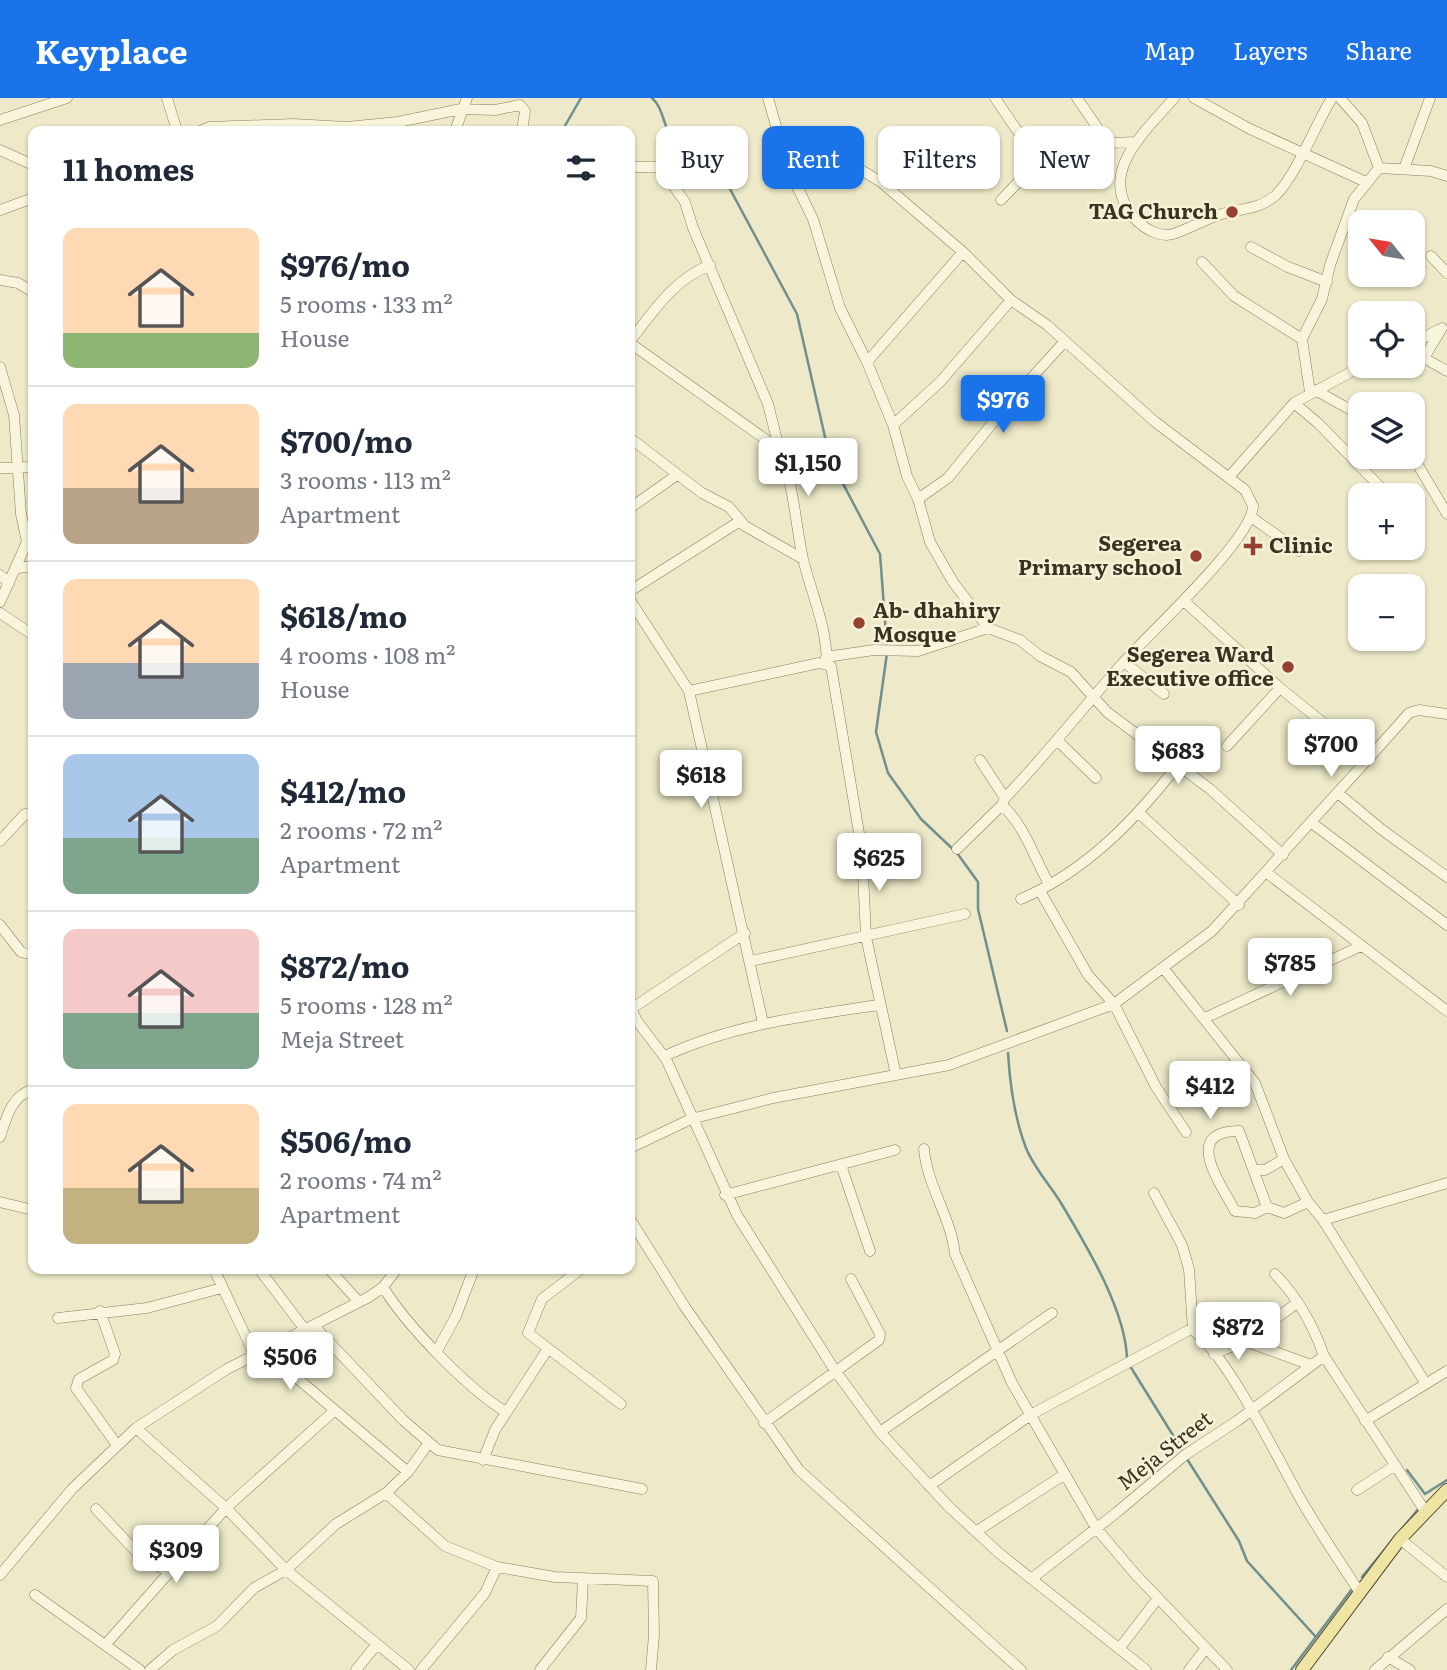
<!DOCTYPE html>
<html lang="en">
<head>
<meta charset="utf-8">
<style>
  body { margin:0; font-family:Literata,serif; background:#f2f2f3; color:#1f2937; height:100vh; display:flex; flex-direction:column; font-size:26px; white-space:nowrap }
  * { box-sizing:border-box; margin:0 }
  p { font-size:23px; color:#747a83 }
  .icon { flex:none; width:38px; height:38px; fill:none; stroke:currentColor; stroke-width:2; stroke-linecap:round; stroke-linejoin:round }
  .map { position:relative; flex:1; overflow:hidden }
  .drawer { position:absolute; left:28px; top:28px; width:607px; height:1148px; display:flex; flex-direction:column; background:#fff; border-radius:14px; box-shadow:0 2px 5px #0004 }
  .drawer>* { flex:none }
  .banner { position:absolute; left:656px; top:28px; width:665px; height:63px; display:flex; gap:14px }
  .needle { width:46px; rotate:300deg }
  .buttons { position:absolute; left:1348px; top:112px; display:grid; gap:14px }
  .buttons a { display:grid; place-items:center; width:77px; height:77px; border-radius:14px; background:#fff; box-shadow:0 2px 5px #0004; font-size:35px }
  .price { position:absolute; translate:-50% -60px; padding:0 16px; border-radius:7px; background:#fff; color:#222; font-size:23px; line-height:46px; filter:drop-shadow(0 2px 4px #0008) }
  .price::after { content:''; position:absolute; left:50%; top:42px; width:21px; height:16px; margin-left:-10px; background:inherit; clip-path:polygon(0 0,100% 0,50% 100%) }
  .price.selected { background:#1a73e8; color:#fff }
  ul { padding:0; list-style:none }
  li { display:flex; align-items:center; gap:21px; height:175px; padding:0 35px }
  li+li { border-top:2px solid #e0e1e3 }
  li span { display:grid; place-items:center; flex:none; width:196px; height:140px; border-radius:14px; color:#555 }
  li>.icon { margin-inline-start:auto }
  span .icon { width:84px; height:84px; fill:#fffc; stroke-width:1 }
  li b { font-size:30px }
  h2 { display:flex; justify-content:space-between; align-items:center; height:84px; padding:0 35px; font-size:30px }
  .tag { padding:0 24px; border-radius:14px; background:#fff; box-shadow:0 2px 5px #0004; font-size:24px; line-height:63px }
  .tag.selected { background:#1a73e8; color:#fff }
  header { display:flex; align-items:center; gap:42px; box-sizing:border-box; height:98px; padding:0 35px; background:#1a73e8; color:#fff }
  header strong { font-size:33px }
  nav { display:flex; gap:38px; margin-inline-start:auto; font-size:24px }
  .map>svg:first-child { display:block }
  .lines { fill:none; stroke-linecap:round; stroke-linejoin:round }
  .stream { stroke:#70908e; stroke-width:2.5 }
  .minor-casing { stroke:#897d5e; stroke-width:11 }
  .major-casing { stroke:#584a32; stroke-width:14 }
  .minor { stroke:#f8f5dc; stroke-width:10 }
  .major { stroke:#eee4a3; stroke-width:12 }
  .poi-dot { fill:#974130; stroke:#f5f2d8; stroke-width:2.5 }
  .labels { text-anchor:middle; stroke-width:5; stroke-linejoin:round; paint-order:stroke }
  .poi-label { font-size:21px; font-weight:bold; fill:#3a3221; stroke:#f5f2d8; text-anchor:end }
  .street-label { font-size:21px; fill:#3a3221; stroke:#f5f2d8 }
</style>
</head>
<body>
<header>
<strong>Keyplace</strong>
<nav><a>Map</a><a>Layers</a><a>Share</a></nav>
</header>
<div class="map">
<svg width="1447" height="1572" viewBox="0 0 1447 1572">
  <rect width="100%" height="100%" fill="#ede9c9"/>
  <g class="lines">
    <path class="stream" d="M652,0c13,11 10,32 26,48 13,13 31,18 45,30l74,138 33,145 50,95 7,93
      M562,33l19,-33
      M887,555l-11,79 12,41 33,46 36,34 21,29v27l29,122
      M1008,955c2,33 6,64 18,95 8,20 24,37 35,55 25,42 66,109 66,158
      M1130,1268l54,87
      M1187,1361l52,82 8,20 68,75
      M1407,1372l18,24 22,-14
      M1362,1479l58,-70
      M1291,1572l61,-81"/>
    <g class="minor-casing">
      <path id="minor" d="M167,0l10,33
        M768,0l20,70 25,51 27,89 27,54 26,63 14,51 11,23 12,43 23,40 35,46 32,12 20,16 31,16 36,40 103,77 73,66
        M995,0l21,31 26,29
        M1077,0l31,45 29,-1
        M1174,0c-29,34 -79,76 -39,121 9,9 24,19 38,15 16,-5 32,-15 49,-20 20,-6 37,-4 54,-19 21,-21 39,-70 56,-97
        M1194,0l56,31 116,53
        M1340,0l22,25 17,45 52,3 16,5
        M0,22l67,-22
        M200,33l9,-4 84,-3 54,3 51,-5 63,-13 34,1 25,-5 5,6 -3,20
        M455,33l12,-33
        M0,52l33,15
        M630,69h30l25,35 8,26 75,176 11,44
        M788,70l16,-11 27,-5 50,30 82,70 48,48 36,25 107,96 91,69 8,16c-1,34 -107,130 -132,159 -39,44 -75,90 -116,133l-3,7c23,21 32,53 47,79
        M1404,71l26,-71
        M1001,102c37,-38 51,-59 107,-57
        M0,112l33,-12
        M1251,149l37,20 39,15
        M1431,158l16,17
        M1202,164l32,34 68,43
        M0,182l18,3 15,9
        M1442,230l-18,30 23,13
        M630,243c24,-30 43,-61 80,-76
        M630,245l149,106c15,34 16,73 24,110 9,37 23,64 24,104
        M1412,246l26,-14
        M867,264l96,-110
        M0,269l14,48 7,99 6,28 -27,60
        M1315,292l45,25
        M1310,294l-8,-53 20,-40 8,-34 24,-66 25,-31
        M1294,305l25,21 69,71
        M893,327l47,-43 71,-82
        M630,340l72,55 27,14 16,19 58,33
        M1412,357l35,59
        M0,370l33,-1
        M1229,379l65,-74 68,-37
        M918,401l30,-21 60,-74 57,-63
        M630,410l47,-33
        M1251,419l48,34
        M18,470l15,-2
        M0,477l9,8
        M630,493l110,-70
        M630,502l59,91 74,332
        M0,515l33,22
        M826,559l48,-7 44,1 70,-23
        M1124,564l40,32
        M689,593l130,-28 12,3 31,185 4,86 30,138
        M1059,644l37,36
        M1227,648l53,-58
        M1368,661l41,-46 10,-3 28,4
        M980,662l25,38
        M1338,695l43,36 66,48
        M1139,715l100,92
        M1312,725l135,102
        M0,743l25,-27 8,1
        M957,751l45,-44
        M1267,775l180,138
        M1040,793l48,84 26,29 42,83 30,45
        M1021,801c65,-28 113,-78 156,-133
        M0,827l21,27 12,3
        M751,863l214,-47
        M1164,871l91,114 29,76 24,43 15,18 103,164
        M878,907c-72,11 -144,19 -211,50l-1,4 71,156 97,154 46,63 69,75 50,46 147,117
        M630,908l7,15 29,38
        M631,911l114,-76
        M1205,920l156,-72
        M0,1039c7,-21 11,-40 33,-48
        M630,1050l61,-29 82,-21 176,-33 165,-61 98,-73 156,-172 -88,-71 -95,-86
        M924,1051c3,37 27,68 31,105l57,129 84,145 40,47 91,95
        M841,1067l29,86
        M1255,1072h10l19,-11
        M1154,1095l28,52 7,24 4,61
        M725,1097l170,-45
        M0,1104l33,8
        M1267,1109l-12,6 -20,-2c-14,-27 -54,-80 4,-80l28,76 17,6 24,-11
        M630,1121l55,88 114,163 222,200
        M1323,1122l124,-37
        M214,1171l41,87
        M259,1171l47,62
        M329,1171l30,33
        M581,1171l-39,30 -14,34 93,71
        M1275,1176c22,23 39,53 49,82l101,155
        M383,1189c24,39 85,102 123,125
        M100,1213l15,43 -2,6 -34,19 -3,9 41,57
        M58,1220l89,-10 75,-20
        M315,1229l88,93 35,30 204,39
        M1245,1243l52,-38
        M265,1253l143,121
        M437,1253l19,-35 18,-47
        M1214,1256l31,-13 66,24
        M1365,1323l82,-50
        M764,1325l115,-83 1,-6 -29,-55
        M136,1330l90,80 60,62 123,100
        M880,1334l172,-119
        M483,1362l12,-30 52,-80
        M929,1388l103,-72 159,-85c34,21 88,132 110,171 18,31 38,61 58,91
        M1357,1392l37,-24
        M386,1395l59,53 52,21 58,10 98,4 1,54 -3,35
        M96,1411l47,50 25,12
        M977,1433l88,-57
        M1400,1441l47,38
        M0,1477l72,-86 64,-61 91,-59 142,-72 14,-10 14,-18
        M1031,1481l85,-66 69,-58 52,-34 87,-65
        M35,1497l105,75
        M106,1546l120,-136 108,-97
        M1119,1551l39,-51
        M1388,1559l22,13
        M150,1572l23,-20 44,-24 37,-38 32,-18 50,-46 50,-31 22,-21 20,-28
        M356,1572l21,-26
        M421,1572l64,-77 12,-26
        M540,1572l41,-52 2,-39
        M1189,1572l17,-22
        M1375,1572l72,-61"/>
    </g>
    <g class="major-casing">
      <path id="major" d="M1302,1572l98,-131 47,-49"/>
    </g>
    <use href="#minor" class="minor"/>
    <use href="#major" class="major"/>
  </g>
  <g class="poi-dot">
    <circle cx="1232" cy="114" r="7"/>
    <path d="M1249.5 437.5h7v7h7v7h-7v7h-7v-7h-7v-7h7z"/>
    <circle cx="1196" cy="458" r="7"/>
    <circle cx="859" cy="525" r="7"/>
    <circle cx="1288" cy="569" r="7"/>
  </g>
  <g class="labels">
    <g class="poi-label">
      <text x="1218" y="121">TAG Church</text>
      <text x="1182" y="453">Segerea<tspan x="1182" dy="24">Primary school</tspan></text>
      <text x="1269" y="455" text-anchor="start">Clinic</text>
      <text x="873" y="520" text-anchor="start">Ab- dhahiry<tspan x="873" dy="24">Mosque</tspan></text>
      <text x="1274" y="564">Segerea Ward<tspan x="1274" dy="24">Executive office</tspan></text>
    </g>
    <g class="street-label">
      <text transform="translate(1165 1353) rotate(-38)" y="7">Meja Street</text>
    </g>
  </g>
</svg>
<div class="buttons">
<a><svg class="needle" viewBox="-14 -14 28 28"><path d="M0-13l5 13h-10z" fill="#e53935"/><path d="M0 13l5-13h-10z" fill="#747a83"/></svg></a>
<a><svg class="icon" aria-label="locate" viewBox="0 0 24 24"><circle cx="12" cy="12" r="6"/><path d="M12 2v4M12 18v4M2 12h4M18 12h4"/></svg></a>
<a><svg class="icon" aria-label="layers" viewBox="0 0 24 24"><path d="M12 4l9 5-9 5-9-5zM3 14l9 5 9-5"/></svg></a>
<a>+</a>
<a>−</a>
</div>
<b class="price selected" style="left:1003px;top:337px">$976</b>
<b class="price" style="left:808px;top:400px">$1,150</b>
<b class="price" style="left:1331px;top:681px">$700</b>
<b class="price" style="left:1178px;top:688px">$683</b>
<b class="price" style="left:701px;top:712px">$618</b>
<b class="price" style="left:879px;top:795px">$625</b>
<b class="price" style="left:1290px;top:900px">$785</b>
<b class="price" style="left:1210px;top:1023px">$412</b>
<b class="price" style="left:1238px;top:1264px">$872</b>
<b class="price" style="left:290px;top:1294px">$506</b>
<b class="price" style="left:176px;top:1487px">$309</b>
<div class="banner">
<a class="tag">Buy</a>
<a class="tag selected">Rent</a>
<a class="tag">Filters</a>
<a class="tag">New</a>
</div>
<section class="drawer">
<h2>11 homes<svg class="icon" aria-label="filters" viewBox="0 0 24 24"><path d="M4 7h16M4 17h16"/><circle cx="9" cy="7" r="2"/><circle cx="15" cy="17" r="2"/></svg></h2>
<ul>
<li><span style="background:linear-gradient(#ffd9b3 75%,#8fb573 0)"><svg class="icon" aria-label="home" viewBox="0 0 24 24"><path d="M3 11l9-7 9 7M6 9v11h12V9"/></svg></span><div><b>$976/mo</b><p>5 rooms · 133 m²</p><p>House</p></div></li>
<li><span style="background:linear-gradient(#ffd9b3 60%,#b9a48a 0)"><svg class="icon" aria-label="home" viewBox="0 0 24 24"><path d="M3 11l9-7 9 7M6 9v11h12V9"/></svg></span><div><b>$700/mo</b><p>3 rooms · 113 m²</p><p>Apartment</p></div></li>
<li><span style="background:linear-gradient(#ffd9b3 60%,#9aa5b1 0)"><svg class="icon" aria-label="home" viewBox="0 0 24 24"><path d="M3 11l9-7 9 7M6 9v11h12V9"/></svg></span><div><b>$618/mo</b><p>4 rooms · 108 m²</p><p>House</p></div></li>
<li><span style="background:linear-gradient(#a9c7e8 60%,#7fa58c 0)"><svg class="icon" aria-label="home" viewBox="0 0 24 24"><path d="M3 11l9-7 9 7M6 9v11h12V9"/></svg></span><div><b>$412/mo</b><p>2 rooms · 72 m²</p><p>Apartment</p></div></li>
<li><span style="background:linear-gradient(#f6c9c9 60%,#7fa58c 0)"><svg class="icon" aria-label="home" viewBox="0 0 24 24"><path d="M3 11l9-7 9 7M6 9v11h12V9"/></svg></span><div><b>$872/mo</b><p>5 rooms · 128 m²</p><p>Meja Street</p></div></li>
<li><span style="background:linear-gradient(#ffd9b3 60%,#c2b280 0)"><svg class="icon" aria-label="home" viewBox="0 0 24 24"><path d="M3 11l9-7 9 7M6 9v11h12V9"/></svg></span><div><b>$506/mo</b><p>2 rooms · 74 m²</p><p>Apartment</p></div></li>
</ul>
</section>
</div>
</body>
</html>
